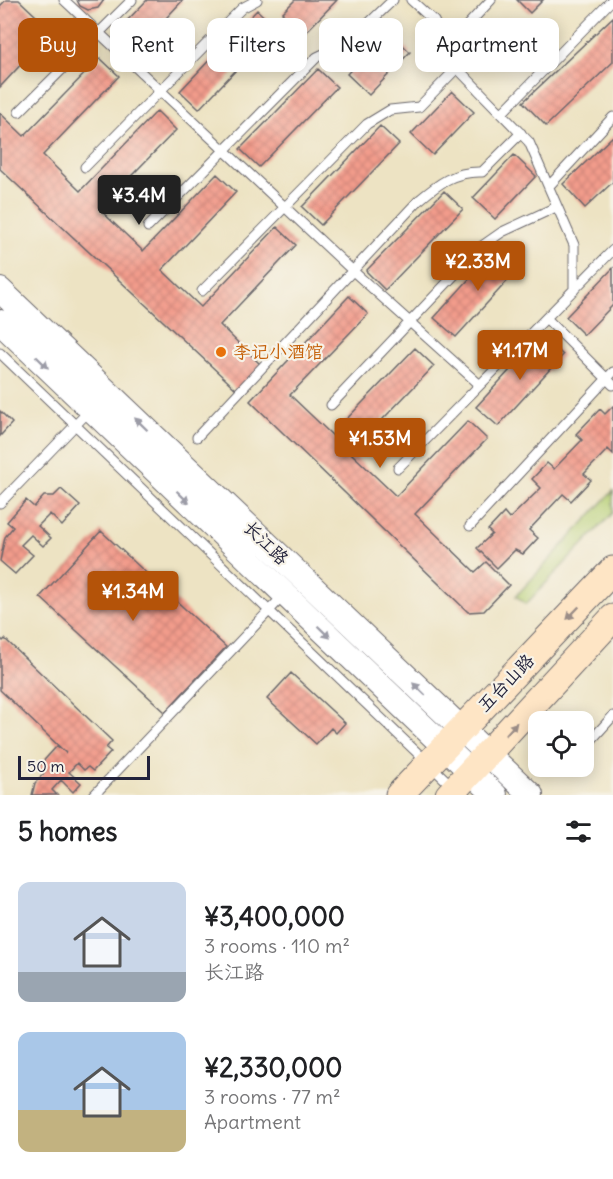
<!DOCTYPE html>
<html lang="en">
<head>
<meta charset="utf-8">
<style>
  body { margin:0; font-family:Delius,"LXGW WenKai TC",sans-serif; background:#f2f2f2; color:#202124; height:100vh; display:flex; flex-direction:column; font-size:22px; white-space:nowrap }
  * { box-sizing:border-box; margin:0 }
  p { font-size:20px; color:#757577 }
  .icon { flex:none; width:33px; height:33px; fill:none; stroke:currentColor; stroke-width:2; stroke-linecap:round; stroke-linejoin:round }
  .map { position:relative; height:795px; overflow:hidden }
  .side { display:flex; flex-direction:column; background:#fff; flex:1 }
  .side>* { flex:none }
  .hud { position:absolute; left:18px; top:18px; width:578px; height:54px; display:flex; gap:12px }
  .controls { position:absolute; left:528px; top:711px; display:grid; gap:12px }
  .controls a { display:grid; place-items:center; width:66px; height:66px; border-radius:12px; background:#fff; box-shadow:0 3px 15px #0003; font-size:30px }
  .scale { position:absolute; left:18px; bottom:15px; width:132px; box-sizing:border-box; padding-left:6px; border:3px solid #22223b; border-top:0; font-size:16px; line-height:21px; white-space:nowrap; color:#22223b; -webkit-text-stroke:4px #f7f3e8; paint-order:stroke }
  .price { position:absolute; translate:-50% -51px; padding:0 14px; border-radius:6px; background:#b45309; color:#fff; font-size:20px; line-height:39px; filter:drop-shadow(0 2px 3px #0008) }
  .price::after { content:''; position:absolute; left:50%; top:36px; width:18px; height:14px; margin-left:-9px; background:inherit; clip-path:polygon(0 0,100% 0,50% 100%) }
  .price.active { background:#222; color:#fff }
  ul { padding:0; list-style:none }
  li { display:flex; align-items:center; gap:18px; height:150px; padding:0 18px }
  li span { display:grid; place-items:center; flex:none; width:168px; height:120px; border-radius:12px; color:#555 }
  li>.icon { margin-inline-start:auto }
  span .icon { width:72px; height:72px; fill:#fffc; stroke-width:1 }
  li b { font-size:26px }
  h2 { display:flex; justify-content:space-between; align-items:center; height:72px; padding:0 18px; font-size:26px }
  .tag { padding:0 21px; border-radius:12px; background:#fff; box-shadow:0 3px 15px #0003; font-size:21px; line-height:54px }
  .tag.active { background:#b45309; color:#fff }
  .map>svg:first-child { display:block }
  .green { fill:#b6cf74; stroke:#6c7858; stroke-width:1.5 }
  .building { fill:url(#building-cross-hatch) }
  .lines { fill:none; stroke-linecap:round; stroke-linejoin:round }
  .service-casing { stroke:#69666b; stroke-width:11 }
  .tertiary-casing { stroke:#69666b; stroke-width:26 }
  .secondary-casing { stroke:#69666b; stroke-width:29 }
  .service { stroke:#fff; stroke-width:9 }
  .tertiary { stroke:#fff; stroke-width:24 }
  .secondary { stroke:#fee5c5; stroke-width:27 }
  .oneway { fill:#9c9ca7 }
  .oneway2 { fill:#9b8d87 }
  .food-dot { fill:#e8710a; stroke:#f7f3e8; stroke-width:2 }
  .labels { text-anchor:middle; stroke-width:4.5; stroke-linejoin:round; paint-order:stroke }
  .food-label { font-size:18px; fill:#c56008; stroke:#f7f3e8; text-anchor:start }
  .street-label { font-size:18px; fill:#22223b; stroke:#f7f3e8 }
</style>
</head>
<body>
<div class="map">
<svg width="613" height="795" viewBox="0 0 613 795">
  <defs>
    <pattern id="building-cross-hatch" width="8" height="8" patternUnits="userSpaceOnUse" patternTransform="scale(1.5)"><rect width="8" height="8" fill="#f29b8b"/><path d="M0 0l8 8M0 8l8-8" fill="none" stroke="#cf8579"/></pattern>
  </defs>
  <rect width="100%" height="100%" fill="#f7f3e8"/>
  <filter id="ink" filterUnits="userSpaceOnUse"><feTurbulence type="fractalNoise" baseFrequency=".0167" numOctaves="2"/><feDisplacementMap in="SourceGraphic" scale="12" xChannelSelector="R" yChannelSelector="G"/><feConvolveMatrix kernelMatrix="1 2 1 2 8 2 1 2 1" color-interpolation-filters="sRGB"/></filter>
  <filter id="wash" filterUnits="userSpaceOnUse"><feTurbulence type="fractalNoise" baseFrequency=".008" numOctaves="4" result="noise"/><feDisplacementMap in="SourceGraphic" scale="24" xChannelSelector="R" yChannelSelector="G"/><feGaussianBlur stdDeviation="1.35" result="paint"/><feColorMatrix in="noise" values="0 0 0 0 0 0 0 0 0 0 0 0 0 0 0 0 0 1.4 0 .05"/><feComposite in="paint" operator="in"/></filter>
  <g filter="url(#wash)">
    <rect width="100%" height="100%" fill="#ede3c3"/>
    <path class="green" d="M613,491v22l-87,91 -10,-8z"/>
    <g id="blocks">
      <path class="building" d="M6,0h13l33,31 -52,56v-81z
        M77,0h27l-6,8 -10,2 -8,-4z
        M147,0h36l-45,48 -19,-19z
        M295,0h42l-33,34 -22,-21z
        M517,0h26l-13,13z
        M257,10l19,18 -77,81 -19,-18z
        M613,17v45l-67,64 -23,-24z
        M388,31l22,21 -41,43 -22,-21z
        M100,58l19,18 -76,79 37,36 77,-80 19,19 -77,79 44,42 74,-77 19,18 -74,78 39,37 76,-80 19,18 -76,80 42,41 -24,25 -238,-222v-56l24,23z
        M318,69l19,18 -78,80 -19,-18z
        M452,91l22,21 -41,43 -22,-21z
        M380,126l19,18 -78,81 -19,-18z
        M613,136v46l-28,26 -22,-24z
        M514,155l22,21 -41,43 -22,-21z
        M444,191l19,18 -78,81 -19,-19z
        M499,246l22,20 -65,71 -22,-19z
        M613,268v37l-29,30 -18,-18z
        M349,296l19,18 -78,81 106,101 72,-75 19,18 -72,75 60,58 11,-10 23,23 -25,26 -16,1 -218,-211z
        M542,335l21,20 -65,71 -22,-19z
        M415,348l19,18 -78,81 -19,-18z
        M613,406v48l-5,-5 -24,25 7,6 -20,21 -8,-7 -34,36 9,8 -15,16 -8,-4 -18,18 -20,-20 15,-14 -4,-4 16,-17 5,6 32,-31 -9,-9 15,-16 7,6 28,-29 -6,-6 24,-25 5,5z
        M0,411l12,12 -12,13z
        M61,489l19,17 -18,20 -12,-12 -12,12 13,12 -8,8 -12,-11 -10,10 12,10 -18,19 -15,-13 5,-24 8,-10 -6,-5 19,-22 8,7 10,-11h10z
        M101,531l125,116 -61,65 -125,-115z
        M0,638l3,3 2,-2 107,102 -6,7 5,4 -18,19 -5,-4 -4,3 -7,-7 -8,9 12,11 -8,9 -12,-12 -9,10 5,5h-25l3,-12 9,-10 -6,-6 19,-21 9,7 -66,-63z
        M291,673l54,50 -9,10 -5,-5 -15,16 -49,-45z"/>
    </g>
  </g>
  <g filter="url(#ink)">
    <use href="#blocks" fill-opacity="0" stroke="#69666b" stroke-width="1.5"/>
    <g class="lines">
      <g class="service-casing">
        <path id="service" d="M64,0l289,271 127,114
          M411,0l23,21 12,27 45,-48
          M446,48l11,20 72,74 45,103v45
          M19,112l113,-112
          M502,113l110,-113
          M85,167l157,-159 15,-8
          M549,186l64,-69
          M148,227l169,-170 32,-15 44,-42
          M202,291l165,-167 23,-14 29,-3 38,-39
          M546,318l67,67
          M0,353l453,434
          M331,405l151,-159 20,-14 54,-25
          M197,437l221,-236c20,-17 36,-30 64,-29l39,-39
          M398,468l215,-218
          M0,503l90,-93
          M470,526l143,-154
          M584,748l29,-32
          M94,795l189,-199"/>
      </g>
      <g class="tertiary-casing">
        <path id="tertiary" d="M0,290l531,505
          M0,322l495,473"/>
      </g>
      <g class="secondary-casing">
        <path id="secondary" d="M399,795l214,-225
          M449,795l164,-177"/>
      </g>
      <use href="#service" class="service"/>
      <use href="#tertiary" class="tertiary"/>
      <use href="#secondary" class="secondary"/>
    </g>
    <defs><path id="oneway-solid" d="M-6-.8H1V-3.2L6.5 0L1 3.2V.8H-6Z" transform="scale(1.5)"/></defs>
    <g class="oneway">
      <use href="#oneway-solid" transform="translate(42 362) rotate(44)"/>
      <use href="#oneway-solid" transform="translate(141 424) rotate(-136)"/>
      <use href="#oneway-solid" transform="translate(183 497) rotate(44)"/>
      <use href="#oneway-solid" transform="translate(324 632) rotate(44)"/>
      <use href="#oneway-solid" transform="translate(419 689) rotate(-136)"/>
    </g>
    <g class="oneway2">
      <use href="#oneway-solid" transform="translate(573 613) rotate(134)"/>
      <use href="#oneway-solid" transform="translate(511 729) rotate(-48)"/>
    </g>
  </g>
  <circle class="food-dot" cx="221" cy="352" r="6"/>
  <g class="labels">
    <g class="food-label">
      <text x="233" y="358">李记小酒馆</text>
    </g>
    <g class="street-label">
      <text transform="translate(266 543) rotate(44)" y="6">长江路</text>
      <text transform="translate(506 683) rotate(-46)" y="6">五台山路</text>
    </g>
  </g>
</svg>
<div class="controls">
<a><svg class="icon" aria-label="locate" viewBox="0 0 24 24"><circle cx="12" cy="12" r="6"/><path d="M12 2v4M12 18v4M2 12h4M18 12h4"/></svg></a>
</div>
<div class="scale">50 m</div>
<b class="price active" style="left:139px;top:226px">¥3.4M</b>
<b class="price" style="left:478px;top:292px">¥2.33M</b>
<b class="price" style="left:520px;top:381px">¥1.17M</b>
<b class="price" style="left:380px;top:469px">¥1.53M</b>
<b class="price" style="left:133px;top:622px">¥1.34M</b>
<div class="hud">
<a class="tag active">Buy</a>
<a class="tag">Rent</a>
<a class="tag">Filters</a>
<a class="tag">New</a>
<a class="tag">Apartment</a>
</div>
</div>
<section class="side">
<h2>5 homes<svg class="icon" aria-label="filters" viewBox="0 0 24 24"><path d="M4 7h16M4 17h16"/><circle cx="9" cy="7" r="2"/><circle cx="15" cy="17" r="2"/></svg></h2>
<ul>
<li><span style="background:linear-gradient(#c9d6e8 75%,#9aa5b1 0)"><svg class="icon" aria-label="home" viewBox="0 0 24 24"><path d="M3 11l9-7 9 7M6 9v11h12V9"/></svg></span><div><b>¥3,400,000</b><p>3 rooms · 110 m²</p><p>长江路</p></div></li>
<li><span style="background:linear-gradient(#a9c7e8 65%,#c2b280 0)"><svg class="icon" aria-label="home" viewBox="0 0 24 24"><path d="M3 11l9-7 9 7M6 9v11h12V9"/></svg></span><div><b>¥2,330,000</b><p>3 rooms · 77 m²</p><p>Apartment</p></div></li>
</ul>
</section>
</body>
</html>
